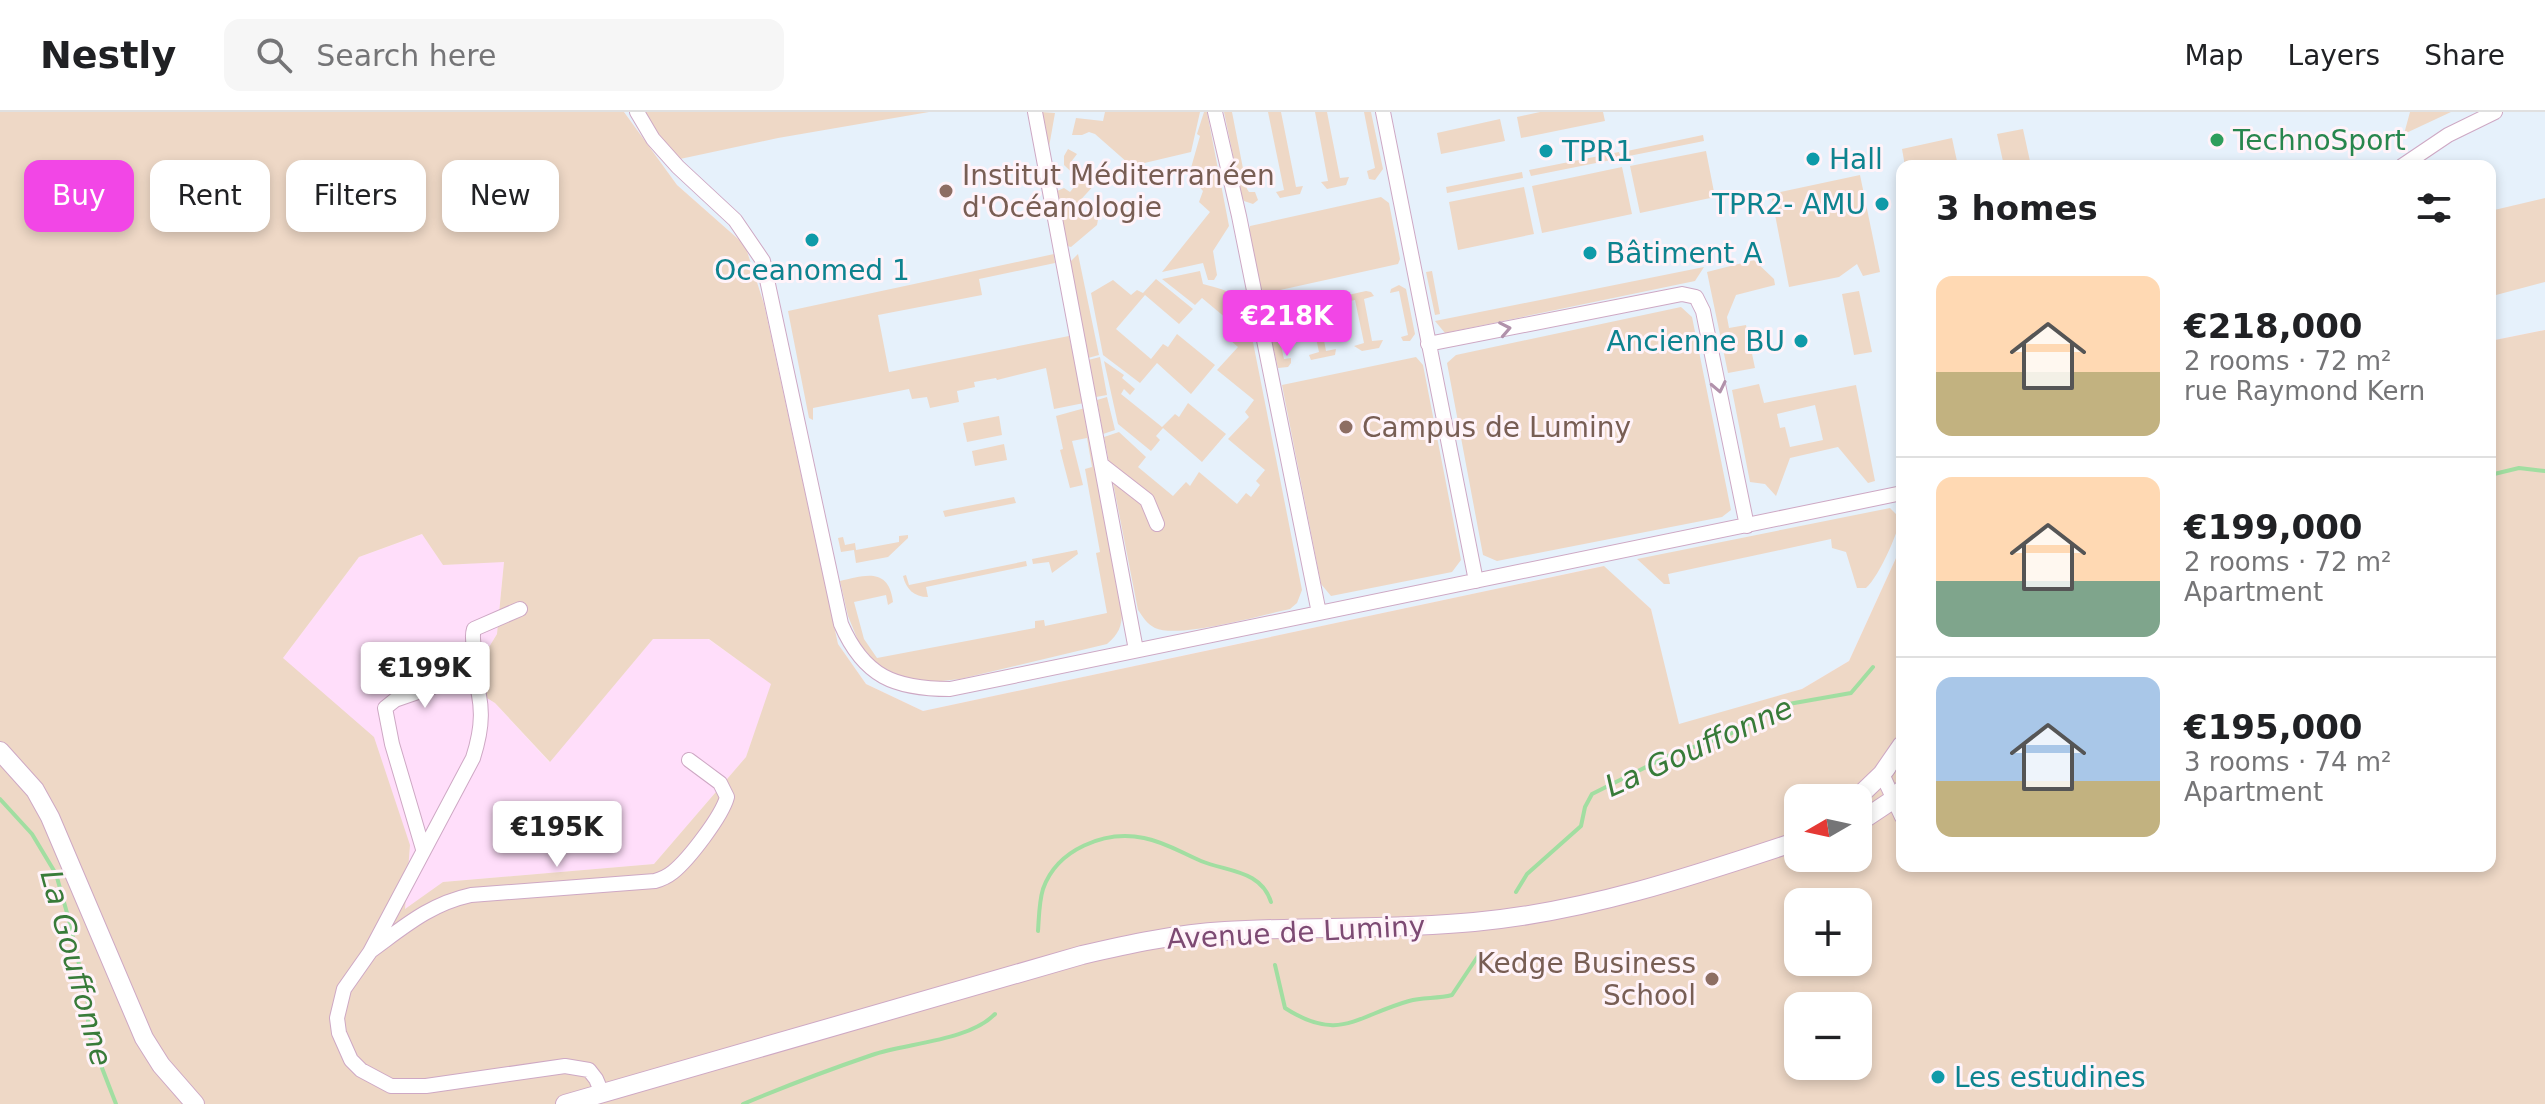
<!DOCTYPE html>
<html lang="en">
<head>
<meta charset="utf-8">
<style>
  body { margin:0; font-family:"DejaVu Sans",sans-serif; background:#f6f6f6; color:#202124; height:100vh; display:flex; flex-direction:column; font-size:30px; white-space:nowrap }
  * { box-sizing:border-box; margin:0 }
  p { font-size:26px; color:#757577 }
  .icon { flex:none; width:44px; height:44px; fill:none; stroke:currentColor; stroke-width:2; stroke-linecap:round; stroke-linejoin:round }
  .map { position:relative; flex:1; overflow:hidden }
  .side { position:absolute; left:1896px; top:48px; width:600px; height:712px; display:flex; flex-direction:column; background:#fff; border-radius:16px; box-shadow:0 4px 12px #0003 }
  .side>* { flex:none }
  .guide { position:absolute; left:24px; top:48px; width:760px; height:72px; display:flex; gap:16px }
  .needle { width:52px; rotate:261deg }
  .controls { position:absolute; left:1784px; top:672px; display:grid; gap:16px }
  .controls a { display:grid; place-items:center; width:88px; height:88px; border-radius:16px; background:#fff; box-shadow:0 4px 12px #0003; font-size:40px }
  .price { position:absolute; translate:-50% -68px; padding:0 18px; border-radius:8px; background:#fff; color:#222; font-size:26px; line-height:52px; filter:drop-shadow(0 2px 4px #0008) }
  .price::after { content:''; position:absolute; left:50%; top:48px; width:24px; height:18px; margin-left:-12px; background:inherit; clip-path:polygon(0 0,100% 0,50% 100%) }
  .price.selected { background:#f246e6; color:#fff }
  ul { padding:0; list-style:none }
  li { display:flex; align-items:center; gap:24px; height:200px; padding:0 40px }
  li+li { border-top:2px solid #e0e0e0 }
  li span { display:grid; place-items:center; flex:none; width:224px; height:160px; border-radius:16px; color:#555 }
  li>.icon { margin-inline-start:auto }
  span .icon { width:96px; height:96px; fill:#fffc; stroke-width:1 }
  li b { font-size:34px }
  h2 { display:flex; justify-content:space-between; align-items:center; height:96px; padding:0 40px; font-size:34px }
  .tag { padding:0 28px; border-radius:16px; background:#fff; box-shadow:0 4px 12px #0003; font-size:28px; line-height:72px }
  .tag.selected { background:#f246e6; color:#fff }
  header { display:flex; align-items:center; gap:48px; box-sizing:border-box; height:112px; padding:0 40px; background:#fff; border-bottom:2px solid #e0e0e0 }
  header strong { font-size:38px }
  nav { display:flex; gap:44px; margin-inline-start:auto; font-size:28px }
  .search { width:560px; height:72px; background:#f6f6f6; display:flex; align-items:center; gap:20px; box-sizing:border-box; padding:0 28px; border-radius:16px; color:#757577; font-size:30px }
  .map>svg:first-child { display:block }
  .commercial { fill:#ffdefa }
  .education { fill:#e6f1fb }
  .green { fill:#eed8c6; fill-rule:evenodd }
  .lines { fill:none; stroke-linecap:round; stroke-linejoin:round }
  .stream { stroke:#a1dea1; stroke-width:4 }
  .minor-casing { stroke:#cea8c4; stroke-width:16 }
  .tertiary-casing { stroke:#cea8c4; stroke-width:20 }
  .minor { stroke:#fff; stroke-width:14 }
  .tertiary { stroke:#fff; stroke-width:18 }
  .oneway { stroke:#b192ab }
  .leisure-dot { fill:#2e9e5b; stroke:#fff3f9; stroke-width:3 }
  .culture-dot { fill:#0f9aa8; stroke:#fff3f9; stroke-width:3 }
  .education-dot { fill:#8d6e63; stroke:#fff3f9; stroke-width:3 }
  .labels { text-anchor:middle; stroke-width:6; stroke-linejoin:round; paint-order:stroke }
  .leisure-label { font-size:28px; fill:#27864d; stroke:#fff3f9; text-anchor:start }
  .culture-label { font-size:28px; fill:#0d838f; stroke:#fff3f9; text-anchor:start }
  .education-label { font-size:28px; fill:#785e54; stroke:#fff3f9; text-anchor:start }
  .street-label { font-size:28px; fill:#7d4a73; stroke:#fff3f9 }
  .water-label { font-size:30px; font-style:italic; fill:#387b39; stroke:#fff3f9 }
</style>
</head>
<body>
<header>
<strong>Nestly</strong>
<div class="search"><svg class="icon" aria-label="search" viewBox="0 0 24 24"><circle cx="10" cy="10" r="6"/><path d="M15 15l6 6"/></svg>Search here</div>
<nav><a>Map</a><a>Layers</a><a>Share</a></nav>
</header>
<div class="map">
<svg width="2545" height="992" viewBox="0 0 2545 992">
  <rect width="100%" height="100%" fill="#feeaf5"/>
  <path class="commercial" d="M423,422l20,31 61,-4 -7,73 -31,51 29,18 54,59 104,-123h55l64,45 -26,73 -92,107 -211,18 -38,28 5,-65 -127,-187 76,-101z"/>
  <path class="education" d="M624,0h1921v218l-55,11v-175h-588v379l-53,116 -47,28 -124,36 -27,-116 -48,-43 -680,145 -57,-27 -28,-40 -74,-340 -19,-59 -68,-60z"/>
  <path class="green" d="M0,0h624l53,73 68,60 19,59 74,340 28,40 57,27 681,-145 47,43 28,115 123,-35 47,-28 53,-116v321h588v-525l55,-11v774h-2545zM422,422l21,31 61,-3 -7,72 -31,51 29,18 55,59 103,-123h56l62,45 -25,73 -92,107 -211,18 -38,27 5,-64 -36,-108 -91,-79 76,-101zM1798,686h60v60h-60zM1798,790h60v60h-60zM1798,894h60v60h-60z
    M643,0h286l-151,26 -98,21 -29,-32z
    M1041,0l14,1 -6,34z
    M1105,0h95l-9,40 -55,13 -8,-2 -33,-29 -6,-2 -7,3h-10l4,-17 27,3z
    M1204,0h3l22,114 -16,25 4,24 -3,5h-6l-5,-17 -41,9 48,-60 -11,-10 4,-11 -14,-16 11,-39 -3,-2z
    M1224,0h8l15,77 2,3h6l3,8 -5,4 -9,-3 -3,-7z
    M1268,0h13l15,75 7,-1 -3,8 -20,4 -4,-6 8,-2z
    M1315,0h12l13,66 9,-1 -3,8 -19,4 -6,-7 7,-1z
    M1364,0h7l12,57 -8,11 -6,-1 -2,-8 8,-3z
    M1540,0h63l2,9 -84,17 -4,-21z
    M2410,0h41l-47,22z
    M1500,7l5,22 -64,13 -4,-21z
    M2023,17l8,37h-27l-7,-32z
    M1703,23l1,6 -75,15 -2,-5z
    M1952,26l6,28h-53l-3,-17z
    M1068,37l9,5 -6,8 25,21 -20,22 10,8 6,-7 7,8 -2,11 -26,22 -4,-1 -10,-55 7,-3 6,4 10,-12 -16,-15v-9z
    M1706,39l9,46 -75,16 -10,-47z
    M1619,40l2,6 -90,18 -2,-6z
    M1622,55l10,47 -90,19 -10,-47z
    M1522,60l1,6 -76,15 -1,-6z
    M1860,63l20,97 -17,4 -6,-12 -18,13 -50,10 -18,-93z
    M1524,75l10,47 -76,16 -9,-48z
    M1381,85l8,6 11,56 -2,5 -131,29 -7,-5 -11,-56 1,-6z
    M2545,86v84l-49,13 -6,-13v-71z
    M1054,142l1,9 -76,16 3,16 -104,20 11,57 180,-36 15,67 -30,6 -8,-41 -49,12 -1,-2 -22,4 1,5 -18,4 2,11 -29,6 -3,-11 -15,2 -3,-10 -96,19v12l-4,-2 -21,-107z
    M1078,142l21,101 -11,3 -18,-96z
    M1754,148l20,19 1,6 -39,10 -9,22 2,11 17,-3 9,43 -27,5 -21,-101z
    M1704,155l-9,14 -250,52 -10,-12z
    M1200,159l3,13c30,8 36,9 46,38l53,268 -5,13 -7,6c-28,6 -111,30 -135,19 -8,-4 -12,-11 -17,-18l-34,-173 15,-5 27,25 -8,10 35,29 13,-14 4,4 9,-14 38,32 9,-11 5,4 9,-12 -4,-4 9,-11 -37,-31 21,-22 -4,-5 9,-12 -37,-30 21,-23 -8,-7 9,-11 -37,-31 -7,7 -33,-26z
    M1432,159l8,43 -5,1 -9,-43z
    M1156,167l37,30 -14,15 -34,-29 -29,34 35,30 12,-15 5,3 9,-13 38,31 -24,29 -34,-31 -17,20 -37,-28 -12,-62 22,-13 18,15 6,-5 6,3z
    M1399,173l7,4 9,45 -5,7h-7l-2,-4 7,-2 -9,-44 -9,2 1,-4z
    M1366,179l5,1 3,4 -10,3 8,42 11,-1 -4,8 -17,3 -8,-5 10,-3 -9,-43 -10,2 3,-7z
    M1859,179l13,61 -18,3 -12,-61z
    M1321,187l7,6 -10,3 8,43 10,-2 -1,6 -24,5 -2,-5 10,-3 -9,-42 -10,1c1,-11 12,-10 21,-12z
    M1278,195l4,4 1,6 -8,2 9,40 7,-1v5l-3,4 -10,1 -12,-52 3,-6z
    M1681,195l11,10 39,193 -9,7 -225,44 -14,-6 -36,-192 9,-8z
    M1100,245l7,38 -11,2 -8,-37z
    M1416,245l7,8 38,195 -9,12 -121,24 -10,-12 -39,-199z
    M1104,249l20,14 -2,3 13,11 -5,6 -6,-6 -3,5 41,33 13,-13 4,3 9,-14 38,31 -24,28 -39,-34 -7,8 4,4 -9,11 -33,-27z
    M1759,272l5,19 92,-18 19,96 -7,2 -30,-36 -48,11 -14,38 -11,-12 -15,-2 -18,-92zM1815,293l8,35 -33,7 -5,-20 -5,1 -3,-14z
    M1107,285l8,33 -12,4 -6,-34z
    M1085,296l37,203c0,15 -3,23 -15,33l-147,35 -27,3 -26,-4 -19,-6 -12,-9 -17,-20 -11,-27 -8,-35c25,-6 49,-14 53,21l-5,3 -2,-10 -32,7 10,37 13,19 158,-30v-7l9,-1 1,6 62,-13 -11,-60 4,-1 -15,-83 7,-2 -5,-29 -15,3 11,44 -13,3 -10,-38 3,-1 -7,-33z
    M999,304l3,19 -35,7 -4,-19z
    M1004,332l3,16 -32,6 -3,-15z
    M1014,385l2,6 -71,14 -2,-6 4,-1z
    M1890,396l6,6 6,-5c0,17 -23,68 -36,79h-9l-11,-36 -14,-4 -1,-9 -163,35 2,10h-6l-27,-25z
    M908,423v3l-20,19 -32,6 -2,-13 -13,2 -3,-14 5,-1 2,8 10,-2 1,7 43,-8v-6z
    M1077,438l1,4 -26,19 -3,-11 -16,2 -1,-5z
    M1026,449l1,5 -101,21 2,10c-14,0 -22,-8 -25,-21l3,-1 3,10z"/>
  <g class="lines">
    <path class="stream" d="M2490,363l29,-7 26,3
      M0,687l32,35 24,40 13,46 19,84v28l28,72
      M1516,780l11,-18 54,-48 4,-19 7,-13 76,-38 60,-21 55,-30 68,-12 22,-26
      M1038,819c1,-14 1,-29 5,-42 14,-40 62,-59 101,-51 21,4 38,15 57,23 27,11 60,9 70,41
      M1275,853l10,43c54,35 71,8 124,-7 14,-4 28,-2 43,-6l28,-42
      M743,992c43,-18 85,-34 129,-49 35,-12 97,-14 123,-41"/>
    <g class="minor-casing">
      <path id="minor" d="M637,0l16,27 25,28 57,53 28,41 78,363c23,53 54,65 109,65l952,-196
        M1035,0l101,538
        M1215,0l24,104 80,397
        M1383,0l93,469
        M2402,54l46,-31 47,-23
        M1428,232l254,-50 14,3 7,14 44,215
        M1102,353l45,35 10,24
        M473,561c11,31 10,54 0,85l-103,194 -26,37 -7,29 2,15 12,27 10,10 30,16h35l139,-20 24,4 7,9 6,14
        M1888,657l-6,5 20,43
        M423,737l-31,-105 -7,-36 10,-8 78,-27c8,-21 -4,-28 1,-44l46,-20
        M372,838c33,-24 58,-46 99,-55l184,-14c7,-2 13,-5 18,-9 16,-13 49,-56 54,-75l-7,-14 -31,-23"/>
    </g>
    <g class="tertiary-casing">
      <path id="tertiary" d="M0,639l35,39 15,27 94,221 17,27 34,39
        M1857,686l25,-24 20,-29
        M1858,711l36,-24 8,-9
        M565,992l517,-149c47,-11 94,-21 143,-24 83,-5 167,-1 249,-9 111,-10 219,-46 324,-81"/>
    </g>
    <use href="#minor" class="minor"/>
    <use href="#tertiary" class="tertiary"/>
  </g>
  <defs><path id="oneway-chevron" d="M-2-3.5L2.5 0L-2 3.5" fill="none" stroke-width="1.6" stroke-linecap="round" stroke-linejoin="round" transform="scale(2)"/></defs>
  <g class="oneway">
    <use href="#oneway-chevron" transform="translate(1505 217) rotate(-11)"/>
    <use href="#oneway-chevron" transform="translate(1719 275) rotate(78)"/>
  </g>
  <circle class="leisure-dot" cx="2217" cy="28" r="8"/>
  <g class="culture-dot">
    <circle cx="1546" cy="39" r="8"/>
    <circle cx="1813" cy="47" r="8"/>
    <circle cx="1882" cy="92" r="8"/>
    <circle cx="812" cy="128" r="8"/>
    <circle cx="1590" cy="141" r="8"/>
    <circle cx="1801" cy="229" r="8"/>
    <circle cx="1938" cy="965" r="8"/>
  </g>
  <g class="education-dot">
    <circle cx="946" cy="79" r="8"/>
    <circle cx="1346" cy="315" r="8"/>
    <circle cx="1712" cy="867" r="8"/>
  </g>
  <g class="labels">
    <g class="leisure-label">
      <text x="2233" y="38">TechnoSport</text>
    </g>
    <g class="culture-label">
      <text x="1562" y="49">TPR1</text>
      <text x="1829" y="57">Hall</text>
      <text x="1866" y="102" text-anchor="end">TPR2- AMU</text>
      <text x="1606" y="151">Bâtiment A</text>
      <text x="812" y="168" text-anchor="middle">Oceanomed 1</text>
      <text x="1785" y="239" text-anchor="end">Ancienne BU</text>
      <text x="1954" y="975">Les estudines</text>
    </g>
    <g class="education-label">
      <text x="962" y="73">Institut Méditerranéen<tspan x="962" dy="32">d'Océanologie</tspan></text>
      <text x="1362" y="325">Campus de Luminy</text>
      <text x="1696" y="861" text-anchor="end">Kedge Business<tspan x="1696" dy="32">School</tspan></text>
    </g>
    <g class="street-label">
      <text transform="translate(1296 820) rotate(-3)" y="10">Avenue de Luminy</text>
    </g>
    <g class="water-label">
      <text transform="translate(1699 635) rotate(-24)" y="10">La Gouffonne</text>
      <text transform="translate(76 856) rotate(75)" y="10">La Gouffonne</text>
    </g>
  </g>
</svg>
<div class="controls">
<a><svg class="needle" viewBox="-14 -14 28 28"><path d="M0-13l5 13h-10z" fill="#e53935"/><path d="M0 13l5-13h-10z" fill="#757577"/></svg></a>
<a>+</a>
<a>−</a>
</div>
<b class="price selected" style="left:1287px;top:246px">€218K</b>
<b class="price" style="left:425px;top:598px">€199K</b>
<b class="price" style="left:557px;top:757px">€195K</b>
<div class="guide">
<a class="tag selected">Buy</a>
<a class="tag">Rent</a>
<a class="tag">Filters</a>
<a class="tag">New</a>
</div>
<section class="side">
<h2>3 homes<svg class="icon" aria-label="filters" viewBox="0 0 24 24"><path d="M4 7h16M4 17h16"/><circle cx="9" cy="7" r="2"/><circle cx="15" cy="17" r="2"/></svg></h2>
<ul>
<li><span style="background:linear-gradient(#ffd9b3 60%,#c2b280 0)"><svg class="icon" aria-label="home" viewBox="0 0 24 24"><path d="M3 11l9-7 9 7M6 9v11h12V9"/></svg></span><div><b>€218,000</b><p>2 rooms · 72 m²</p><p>rue Raymond Kern</p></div></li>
<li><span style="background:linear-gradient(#ffd9b3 65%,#7fa58c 0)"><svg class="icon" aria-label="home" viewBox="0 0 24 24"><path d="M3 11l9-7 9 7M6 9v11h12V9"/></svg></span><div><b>€199,000</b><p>2 rooms · 72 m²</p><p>Apartment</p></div></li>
<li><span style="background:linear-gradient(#a9c7e8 65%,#c2b280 0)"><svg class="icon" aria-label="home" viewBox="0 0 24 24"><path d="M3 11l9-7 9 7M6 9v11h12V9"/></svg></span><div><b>€195,000</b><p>3 rooms · 74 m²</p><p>Apartment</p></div></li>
</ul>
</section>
</div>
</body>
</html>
